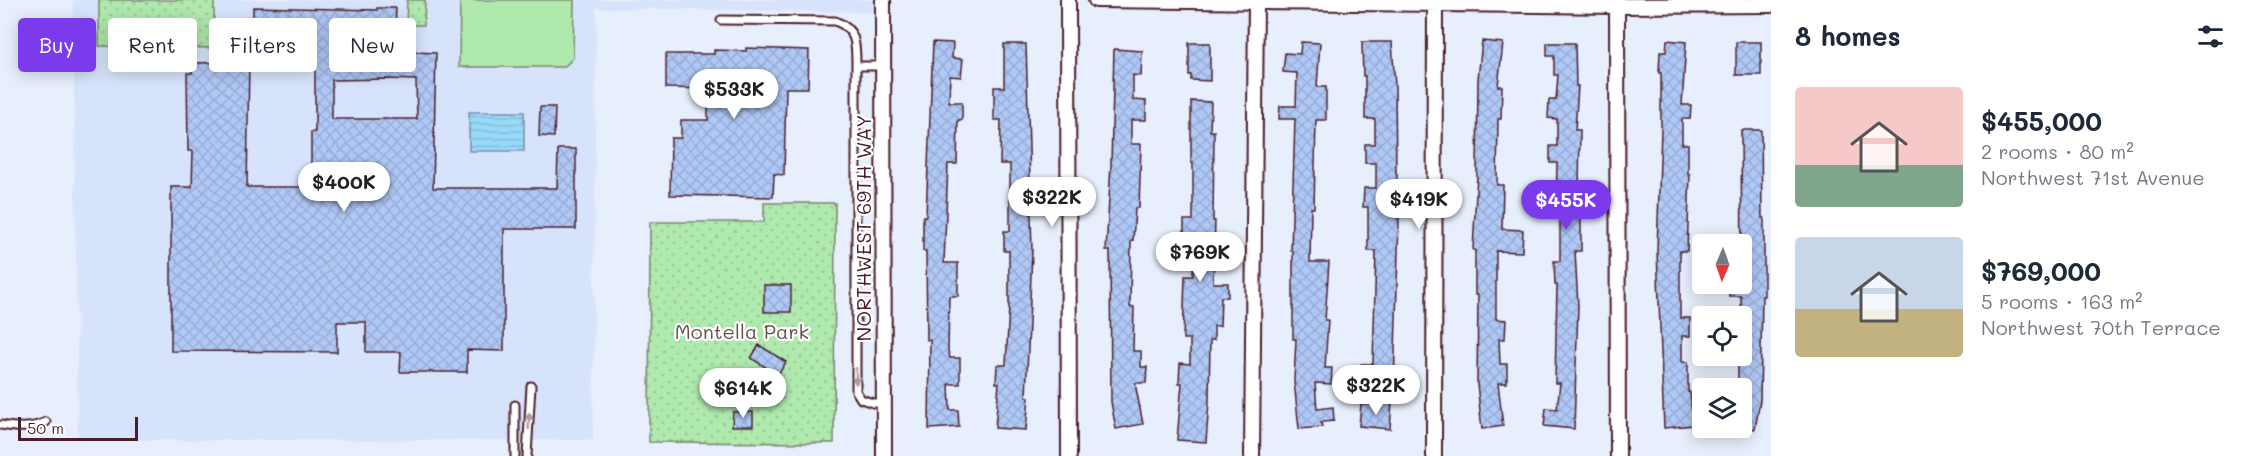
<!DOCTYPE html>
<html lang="en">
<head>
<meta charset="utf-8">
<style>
  body { margin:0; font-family:Mali,sans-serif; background:#f6f6f7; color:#1f2937; height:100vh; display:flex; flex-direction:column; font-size:22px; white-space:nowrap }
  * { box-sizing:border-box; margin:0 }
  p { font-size:20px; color:#747a83 }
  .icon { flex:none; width:33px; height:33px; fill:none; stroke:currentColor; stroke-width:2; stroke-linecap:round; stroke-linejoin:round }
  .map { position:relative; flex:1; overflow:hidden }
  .sheet { display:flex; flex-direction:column; background:#fff; width:480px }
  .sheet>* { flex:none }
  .top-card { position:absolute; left:18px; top:18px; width:570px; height:54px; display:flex; gap:12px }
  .needle { width:39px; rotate:182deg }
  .fabs { position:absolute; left:1692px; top:234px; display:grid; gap:12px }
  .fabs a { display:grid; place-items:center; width:60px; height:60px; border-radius:6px; background:#fff; box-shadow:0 3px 15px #0003; font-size:30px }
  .scale { position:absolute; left:18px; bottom:15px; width:120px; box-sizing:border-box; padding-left:6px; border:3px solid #4a1f2b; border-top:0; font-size:16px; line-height:21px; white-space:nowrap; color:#4a1f2b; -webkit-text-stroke:4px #fff; paint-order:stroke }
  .price { position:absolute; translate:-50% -51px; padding:0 14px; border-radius:21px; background:#fff; color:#222; font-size:20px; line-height:39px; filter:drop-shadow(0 2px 3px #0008) }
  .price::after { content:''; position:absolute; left:50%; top:36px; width:18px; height:14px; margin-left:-9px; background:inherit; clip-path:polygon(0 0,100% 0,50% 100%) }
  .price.on { background:#7c3aed; color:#fff }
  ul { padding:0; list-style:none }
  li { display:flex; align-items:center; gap:18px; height:150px; padding:0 24px }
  li span { display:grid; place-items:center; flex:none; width:168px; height:120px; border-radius:6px; color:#555 }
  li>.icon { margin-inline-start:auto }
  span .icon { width:72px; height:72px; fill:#fffc; stroke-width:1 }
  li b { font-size:26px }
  h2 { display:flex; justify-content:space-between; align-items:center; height:72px; padding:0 24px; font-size:26px }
  .chip { padding:0 21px; border-radius:6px; background:#fff; box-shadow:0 3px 15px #0003; font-size:21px; line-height:54px }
  .chip.on { background:#7c3aed; color:#fff }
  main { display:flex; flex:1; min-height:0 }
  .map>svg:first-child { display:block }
  .built { fill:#d6e3fa }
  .grass { fill:#afe9ad; stroke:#7c846c; stroke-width:1.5 }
  .park { fill:url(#park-dots); stroke:#7c846c; stroke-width:1.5 }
  .water { fill:url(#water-rules); stroke:#788fa7; stroke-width:1.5 }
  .building { fill:url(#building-cross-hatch); stroke:#4a1f2b; stroke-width:1.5; fill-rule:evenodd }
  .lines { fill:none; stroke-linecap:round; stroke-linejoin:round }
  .service-casing { stroke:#4a1f2b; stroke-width:11 }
  .minor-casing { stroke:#4a1f2b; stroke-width:18 }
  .service { stroke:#fff; stroke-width:7 }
  .minor { stroke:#fff; stroke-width:14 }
  .oneway { fill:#ae9aa0 }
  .labels { text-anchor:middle; stroke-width:4.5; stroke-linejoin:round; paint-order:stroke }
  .street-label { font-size:20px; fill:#4a1f2b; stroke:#fff }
  .park-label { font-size:20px; fill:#63524c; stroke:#fff }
</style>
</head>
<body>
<main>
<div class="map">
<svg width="1771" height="456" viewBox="0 0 1771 456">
  <defs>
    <pattern id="park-dots" width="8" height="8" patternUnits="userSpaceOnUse" patternTransform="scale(1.5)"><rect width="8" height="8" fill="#afe9ad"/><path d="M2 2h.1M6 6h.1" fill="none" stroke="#98c795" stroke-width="1.8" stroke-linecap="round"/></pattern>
    <pattern id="water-rules" width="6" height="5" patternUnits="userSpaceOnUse" patternTransform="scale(1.5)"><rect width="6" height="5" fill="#97d9f9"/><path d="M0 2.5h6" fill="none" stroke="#84bad6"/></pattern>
    <pattern id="building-cross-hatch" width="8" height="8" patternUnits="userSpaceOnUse" patternTransform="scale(1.5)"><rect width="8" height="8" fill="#afc8f6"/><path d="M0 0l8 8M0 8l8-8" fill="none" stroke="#98abd3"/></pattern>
  </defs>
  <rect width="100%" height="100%" fill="#e7eefc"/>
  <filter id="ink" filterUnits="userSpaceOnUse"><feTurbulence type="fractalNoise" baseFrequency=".0167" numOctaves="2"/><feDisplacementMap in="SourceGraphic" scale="12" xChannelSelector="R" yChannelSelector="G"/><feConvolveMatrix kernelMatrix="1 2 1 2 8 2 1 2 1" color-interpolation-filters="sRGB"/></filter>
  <g filter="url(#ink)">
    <path class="built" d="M73,0h809v12l-286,-4 -3,432h-515z"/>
    <path class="grass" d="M460,0h114l-1,58 -9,9h-105z"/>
    <path class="park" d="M99,0h115v48l-115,-2z
      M407,0h18l-1,25h-18z
      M764,203h71l-1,240 -185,-1 1,-220h114z"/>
    <path class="water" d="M469,112h55v39h-55z"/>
    <path class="building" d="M253,7l124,3v-2h19l-2,43 42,2 -3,135h124l1,-39h18v80h-72v122l-37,-1v22h-67l1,-20h-35v-30h-29v30l-166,-1v-164h21l1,-36h-5l-1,-78h5v-10l57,-1 -2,125h64v-55h4v-96l-62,-2zM387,79l29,1 1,39h-85v-39z
      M1667,40l19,2 -4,63h9l-1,14h-8v25h6v30h2l-3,77h-7v67h10v18h-8v26h6v30h2l3,33 -29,3 -7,-177 4,-121v-57h-2l1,-21h6z
      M1482,41l21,2 -5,43h4l-1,33h-3l-1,66h6l-1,44 21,1 -1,22 -26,-1v68l10,1 -1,19h-6l1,25h7v19h-9l5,43 -21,3 -5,-45 1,-89h-3v-45h-2l4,-76 1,-95z
      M933,42l20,1 -1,15 11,1 -2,18 -11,-1 -1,26h13v18h-4l-1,44h-9l-4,99h14v33h-9l-1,55 2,7h10v26h-11l1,26h8l1,17 -30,2 1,-89h-3l-1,-89h-3v-35h3z
      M1301,42l19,1 -3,44h9v33h-10l-2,88h-3l-1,54h19l-4,58h3l-3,48h7l-1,16 -16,-1 2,26 16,-2 1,14 -13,1 1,5 -23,2 -5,-48 2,-42h-3v-88h-2l4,-132h-16l1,-13h16l1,-33 -14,-1 2,-19 15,1z
      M1362,42h30l3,44 1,88h1v44h2l-5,168 -31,-1 -2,-2v-19h12l3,-113h-8v-44h-5l1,-19h12v-25h-11v-19h10v-25h-10v-43h-2z
      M1736,42h25v33h-25z
      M1189,43h21v38l-19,-1v-5h-2z
      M1547,43h28l1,43h2l-3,44h5l-1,56h6v21h-4v44h-6l3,55 -4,123 -30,-3 2,-18 11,1 3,-26h-5l2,-98h-2l-1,-24h6v-54h-4l1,-44h-7v-17h7v-27l-9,-1 1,-18h7l2,-25h-4v-19h-7z
      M1004,44h22l6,207 -6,146h3l-3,33 -31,-2 4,-45h-3l1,-18h9l3,-59v-55h-5v-20h6v-67h-10l1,-44h-7v-33h10z
      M746,48l63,2 -1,38h-22l-2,87 -10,-1 -1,23 -103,-2 1,-57h10v-18h27v-31l-42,-1v-34h48v-4l32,1z
      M1114,49l28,2 -1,25 -8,-1v25l13,1v19h-15v24h10l-2,64h-4l-2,33h-2l-1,66h4l-1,44h8v16h6l-1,16h-11l8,41 -27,5 -5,-27 -1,-151h-4l5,-86z
      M1191,101l20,1 -1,29h4l-1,90h2l-2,62h15v14h-7l-1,29h-6v14h-4l-1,62 -3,40 -29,-2 5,-57h-3l1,-20 10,1v-25h-7l2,-63h8v-25h-9v-31h9v-57h-2z
      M540,107h15l-1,30 -15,-1z
      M1741,130h20l1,88h2v78h-2l-2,105 -5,28 -13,-3v-44h-4v-26h4l-1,-60h-12v-12h13v-9z
      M764,285h27v27h-27z
      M759,345l27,17 -8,13 -27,-17z
      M1392,402l-2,27 -31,-3 2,-21z
      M733,412h20v14h-21z"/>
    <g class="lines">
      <g class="service-casing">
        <path id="service" d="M721,20l114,1c22,8 21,24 21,45v325l5,8 12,4h11
          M856,66h27
          M1,425c17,3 29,4 45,-3
          M515,456v-51
          M527,456l4,-70"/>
      </g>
      <g class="minor-casing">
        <path id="minor" d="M883,0l1,456
          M1068,0l1,456
          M1096,0l521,6 154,-1
          M1617,0l1,456
          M1252,456l4,-456
          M1434,456l1,-456"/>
      </g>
      <use href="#service" class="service"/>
      <use href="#minor" class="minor"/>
    </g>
    <defs><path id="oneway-solid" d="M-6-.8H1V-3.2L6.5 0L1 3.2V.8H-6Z" transform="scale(1.5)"/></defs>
    <g class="oneway">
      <use href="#oneway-solid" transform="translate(856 376) rotate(90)"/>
      <use href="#oneway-solid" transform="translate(529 421) rotate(-87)"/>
    </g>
  </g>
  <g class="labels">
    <g class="street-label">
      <text transform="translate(864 228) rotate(-90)" y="7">NORTHWEST 69TH WAY</text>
    </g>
    <g class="park-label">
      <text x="742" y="339">Montella Park</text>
    </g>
  </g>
</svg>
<div class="fabs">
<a><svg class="needle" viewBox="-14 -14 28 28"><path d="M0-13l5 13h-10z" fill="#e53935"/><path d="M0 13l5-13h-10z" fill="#747a83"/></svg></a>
<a><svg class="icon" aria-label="locate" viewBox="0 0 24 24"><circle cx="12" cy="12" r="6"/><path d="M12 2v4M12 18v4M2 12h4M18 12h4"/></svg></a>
<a><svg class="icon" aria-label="layers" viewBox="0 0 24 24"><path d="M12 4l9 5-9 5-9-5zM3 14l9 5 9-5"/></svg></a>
</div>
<div class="scale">50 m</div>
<b class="price" style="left:734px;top:120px">$533K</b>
<b class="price" style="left:344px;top:213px">$400K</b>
<b class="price" style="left:1052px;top:228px">$322K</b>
<b class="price" style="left:1419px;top:230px">$419K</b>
<b class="price on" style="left:1566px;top:231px">$455K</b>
<b class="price" style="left:1200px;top:283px">$769K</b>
<b class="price" style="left:1376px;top:416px">$322K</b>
<b class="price" style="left:743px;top:419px">$614K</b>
<div class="top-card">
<a class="chip on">Buy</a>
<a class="chip">Rent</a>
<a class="chip">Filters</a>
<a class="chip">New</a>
</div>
</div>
<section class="sheet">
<h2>8 homes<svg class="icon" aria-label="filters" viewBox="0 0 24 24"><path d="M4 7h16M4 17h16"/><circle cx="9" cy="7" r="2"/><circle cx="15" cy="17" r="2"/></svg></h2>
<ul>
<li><span style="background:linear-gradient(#f6c9c9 65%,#7fa58c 0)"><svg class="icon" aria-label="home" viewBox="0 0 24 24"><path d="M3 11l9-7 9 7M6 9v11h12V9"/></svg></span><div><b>$455,000</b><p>2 rooms · 80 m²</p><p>Northwest 71st Avenue</p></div></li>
<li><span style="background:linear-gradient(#c9d6e8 60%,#c2b280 0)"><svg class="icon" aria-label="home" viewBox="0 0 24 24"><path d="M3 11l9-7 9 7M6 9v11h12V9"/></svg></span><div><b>$769,000</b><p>5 rooms · 163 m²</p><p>Northwest 70th Terrace</p></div></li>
</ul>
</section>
</main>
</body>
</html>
